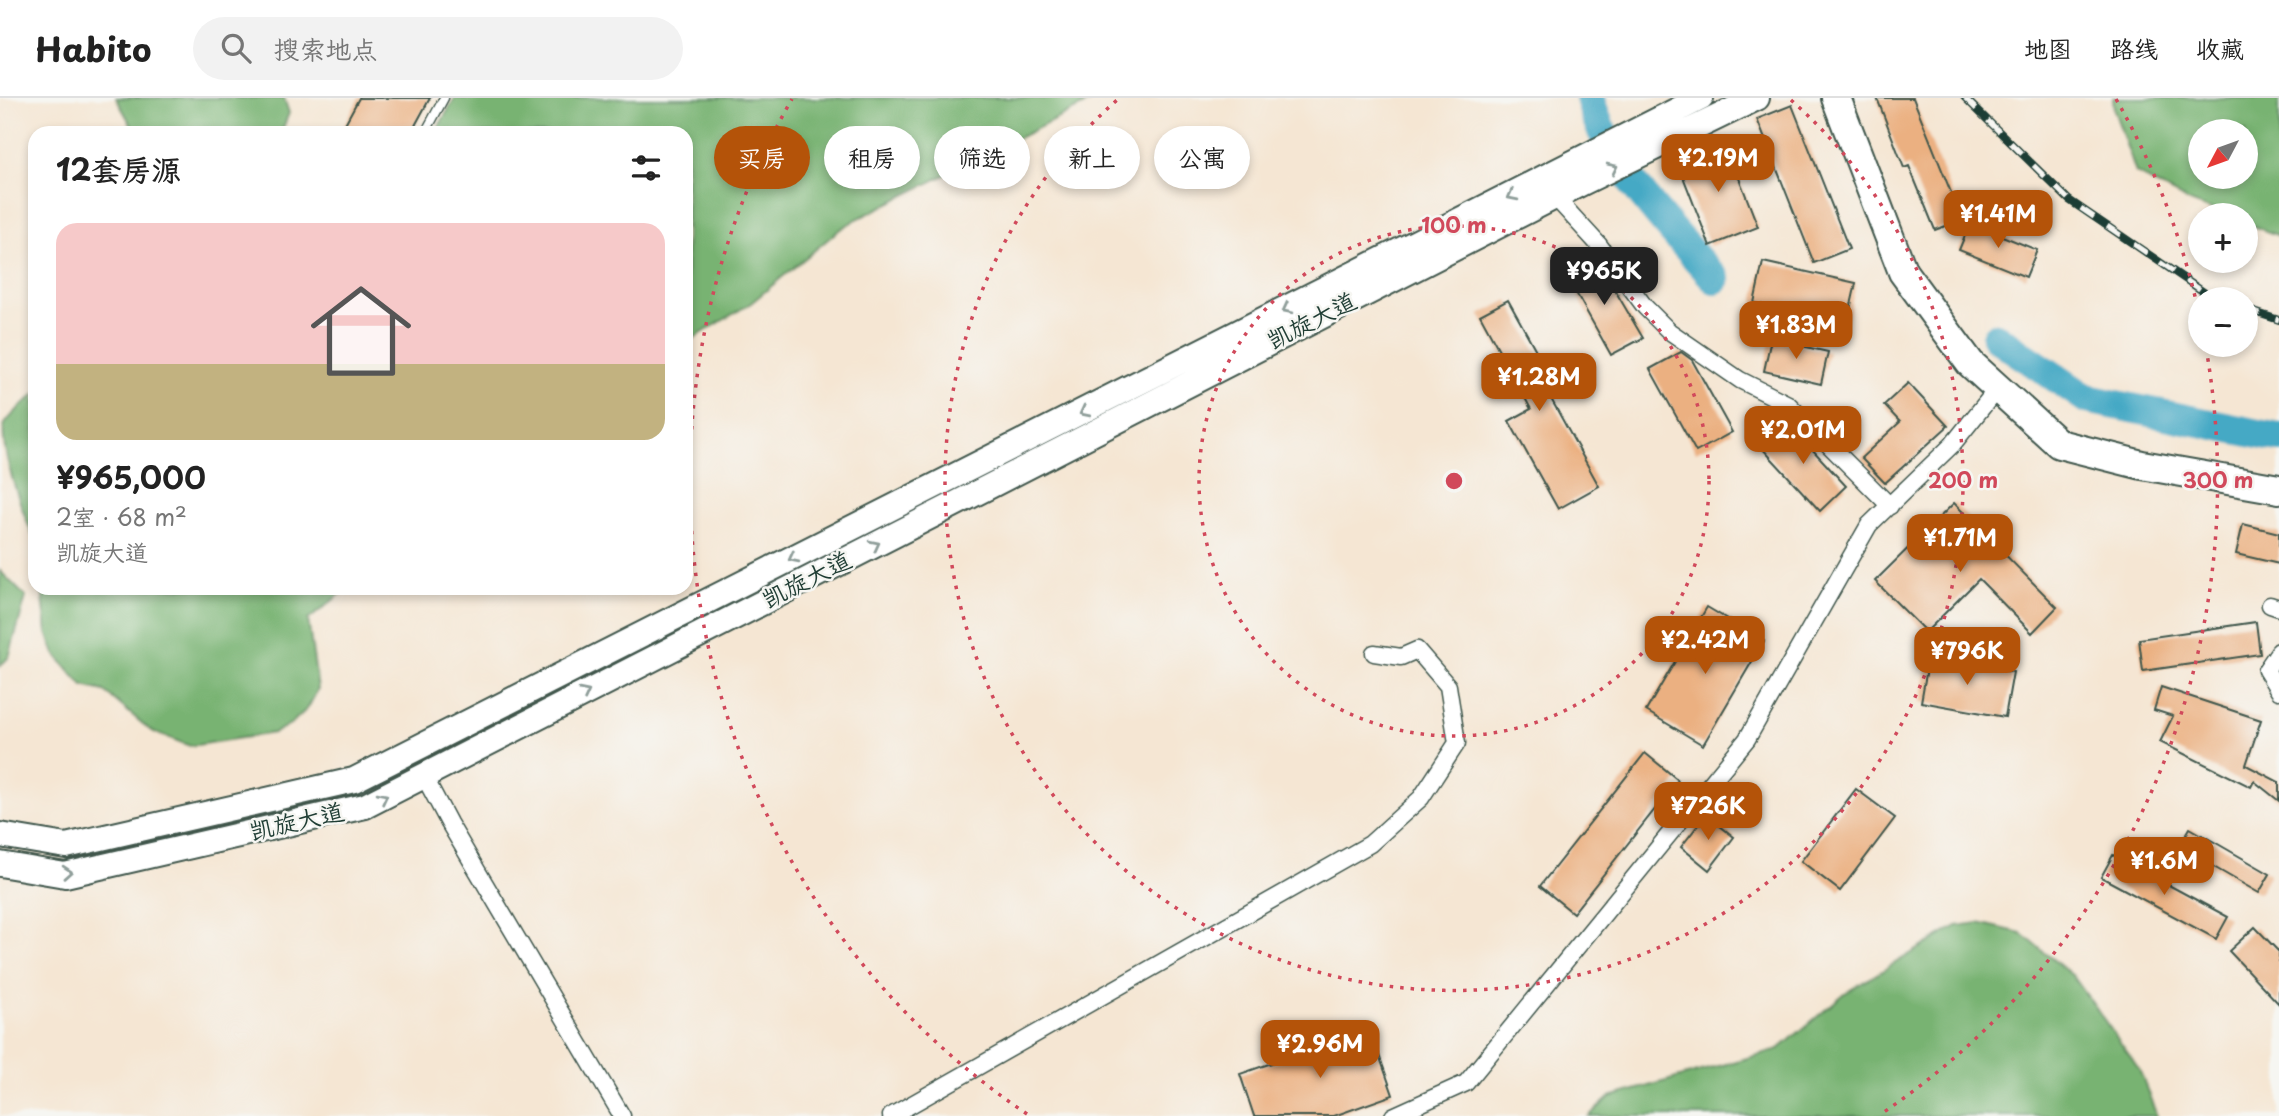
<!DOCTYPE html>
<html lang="zh">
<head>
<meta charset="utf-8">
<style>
  body { margin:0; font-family:"Playpen Sans","LXGW WenKai TC",sans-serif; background:#f2f2f2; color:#222; height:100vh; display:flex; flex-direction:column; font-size:26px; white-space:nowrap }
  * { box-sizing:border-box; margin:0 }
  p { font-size:23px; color:#767676 }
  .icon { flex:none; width:38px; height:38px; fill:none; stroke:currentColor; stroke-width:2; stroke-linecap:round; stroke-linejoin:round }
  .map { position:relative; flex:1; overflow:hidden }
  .drawer { position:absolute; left:28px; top:28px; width:665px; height:469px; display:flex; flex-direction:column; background:#fff; border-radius:21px; box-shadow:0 4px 10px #0003 }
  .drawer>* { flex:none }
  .hud { position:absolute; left:714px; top:28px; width:665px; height:63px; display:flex; gap:14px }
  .needle { width:46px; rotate:229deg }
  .fabs { position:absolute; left:2188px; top:21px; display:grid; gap:14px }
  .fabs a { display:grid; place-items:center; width:70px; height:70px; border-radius:50%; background:#fff; box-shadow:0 4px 10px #0003; font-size:35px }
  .price { position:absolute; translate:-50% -60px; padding:0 16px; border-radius:14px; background:#b45309; color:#fff; font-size:23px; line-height:46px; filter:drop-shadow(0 2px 4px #0008) }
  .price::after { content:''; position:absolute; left:50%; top:42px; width:21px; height:16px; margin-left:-10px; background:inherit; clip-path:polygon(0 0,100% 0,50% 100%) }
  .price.current { background:#222; color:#fff }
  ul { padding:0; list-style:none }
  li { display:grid; align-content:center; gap:14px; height:371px; padding:0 28px }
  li+li { border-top:2px solid #e0e0e0 }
  li span { display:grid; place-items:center; height:217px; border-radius:21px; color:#555 }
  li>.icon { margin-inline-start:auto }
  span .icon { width:126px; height:126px; fill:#fffc; stroke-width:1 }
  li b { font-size:30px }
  h2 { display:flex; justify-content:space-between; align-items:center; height:84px; padding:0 28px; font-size:30px }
  .tag { padding:0 24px; border-radius:32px; background:#fff; box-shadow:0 4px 10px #0003; font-size:24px; line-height:63px }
  .tag.current { background:#b45309; color:#fff }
  header { display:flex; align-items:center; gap:42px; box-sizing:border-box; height:98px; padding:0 35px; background:#fff; border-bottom:2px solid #e0e0e0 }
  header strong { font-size:33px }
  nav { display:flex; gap:38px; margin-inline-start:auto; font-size:24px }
  .search { width:490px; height:63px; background:#f2f2f2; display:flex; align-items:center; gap:18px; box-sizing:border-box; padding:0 24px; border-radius:38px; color:#767676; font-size:26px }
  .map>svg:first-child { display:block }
  .forest { fill:#78b372; stroke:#4c7853; stroke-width:2; fill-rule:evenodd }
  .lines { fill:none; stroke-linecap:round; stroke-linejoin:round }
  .river { stroke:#45a9c5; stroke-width:30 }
  .building { fill:#ebb081 }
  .lane-casing { stroke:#3f564c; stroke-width:11 }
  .street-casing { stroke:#3f564c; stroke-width:19 }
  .primary-casing { stroke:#3f564c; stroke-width:28 }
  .highway-casing { stroke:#3f564c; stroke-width:32 }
  .lane { stroke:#fff; stroke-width:8 }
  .street { stroke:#fff; stroke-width:16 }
  .primary { stroke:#fff; stroke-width:24 }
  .highway { stroke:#fff; stroke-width:28 }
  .rail-casing { stroke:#1f3d34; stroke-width:8 }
  .rail { stroke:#f6f6f2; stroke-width:5; stroke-dasharray:16; stroke-linecap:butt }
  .oneway { stroke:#8f9e9a }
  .ring { fill:none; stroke:#d1495b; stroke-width:3.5; stroke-dasharray:3.5 7 }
  .labels { text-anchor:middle; stroke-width:5; stroke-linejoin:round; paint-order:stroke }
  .street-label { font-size:24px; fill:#1f3d34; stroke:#f6f6f2 }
  .centre { fill:#d1495b; stroke:#f6f6f2; stroke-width:3.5 }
  .ring-label { font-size:21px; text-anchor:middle; font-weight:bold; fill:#d1495b; stroke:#f6f6f2; stroke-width:5; stroke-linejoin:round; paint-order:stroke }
</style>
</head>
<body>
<header>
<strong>Habito</strong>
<div class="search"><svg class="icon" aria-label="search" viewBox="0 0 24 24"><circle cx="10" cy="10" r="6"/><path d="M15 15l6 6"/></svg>搜索地点</div>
<nav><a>地图</a><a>路线</a><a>收藏</a></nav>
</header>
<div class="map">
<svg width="2279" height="1018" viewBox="0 0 2279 1018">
  <rect width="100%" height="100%" fill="#f6f6f2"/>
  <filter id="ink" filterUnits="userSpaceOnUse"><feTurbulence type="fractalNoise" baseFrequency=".0143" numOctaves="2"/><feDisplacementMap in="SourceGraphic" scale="14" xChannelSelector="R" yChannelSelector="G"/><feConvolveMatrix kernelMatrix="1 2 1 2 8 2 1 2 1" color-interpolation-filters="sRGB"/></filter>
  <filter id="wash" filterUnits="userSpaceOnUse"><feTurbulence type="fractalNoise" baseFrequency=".00686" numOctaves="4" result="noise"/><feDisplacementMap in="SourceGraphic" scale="28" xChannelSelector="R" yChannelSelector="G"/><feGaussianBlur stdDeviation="1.57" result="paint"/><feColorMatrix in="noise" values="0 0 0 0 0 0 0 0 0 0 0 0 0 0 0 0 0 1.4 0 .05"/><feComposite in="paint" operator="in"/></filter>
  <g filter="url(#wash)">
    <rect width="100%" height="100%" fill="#f5e6d3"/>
    <path class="forest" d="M116,0h168l5,15 -8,20h-145z
      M455,0h643l-241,121 -18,11 -88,73 -65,40v-210h-251z
      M2113,0h166v138l-34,-13v-8c-40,0 -75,-23 -109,-42l-22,-63zM2200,33h45v46h-45z
      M35,296v147c-11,-26 -35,-88 -31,-115 6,-12 22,-23 31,-32z
      M0,473l26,26 -17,60 -9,9z
      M42,490h306l-40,32 10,69 -10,19 -16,15 -18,10 -84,13 -39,-15 -47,-40 -21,-5 -28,-32 -8,-21z
      M1979,825l42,10 52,43 66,93 18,47h-568l21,-19 169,-48 66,-56 112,-67z"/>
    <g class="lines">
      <path class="river" d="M1590,0c16,66 81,131 125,181
        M1996,239l91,62 192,39"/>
    </g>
    <g id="blocks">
      <path class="building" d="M359,0h71l-19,35h-71z
        M1877,0h36l49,122 -27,10 -26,-64 -5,2z
        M1792,7l57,144 -35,14 -57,-144z
        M1725,44l33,85 -48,19 -33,-85z
        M1970,125l67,27 -11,27 -67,-27z
        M1596,160l47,80 -32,17 -45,-80z
        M1763,164l93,21 -9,40 -93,-20z
        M1508,202l40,72 -9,5 60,109 -41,23 -49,-88 22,-12 -51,-94z
        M1771,241l57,13 -7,32 -57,-13z
        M1681,254l11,8 40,72 -36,20 -46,-83z
        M1908,285l40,43 -63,57 -24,-25 39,-36 -16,-17z
        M1787,324l59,64 -26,25 -60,-65z
        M1954,405l103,104 -25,26 -53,-54 -53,53 -51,-51z
        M2243,426l36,9v31l-43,-10z
        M1707,509l57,34 -61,104 -57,-34z
        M2256,524l4,32 -117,17 -4,-32z
        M1929,559l84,15 -8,45 -84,-15z
        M2161,589l100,33 -15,45 33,17v19l-25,-20 -3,6 -91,-45 13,-26 -19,-6z
        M1645,655l33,27 -105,133 -33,-27z
        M1856,691l39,29 -55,73 -39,-30z
        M1706,717l28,22 -25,33 -28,-23z
        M2190,730l80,46 -11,19 -80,-46z
        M2113,757l115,62 -12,22 -115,-62z
        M2255,829l24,25v52l-50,-53z
        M1370,931l23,66 -59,21h-80l-14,-42z"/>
    </g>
  </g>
  <g filter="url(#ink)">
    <use href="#blocks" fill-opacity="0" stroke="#3f564c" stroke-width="2"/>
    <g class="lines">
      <g class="lane-casing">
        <path id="lane" d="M425,35l19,-35"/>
      </g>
      <g class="street-casing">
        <path id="street" d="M1555,99l44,48 46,62 24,24 71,49 48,24 102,102
          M2270,507l9,3
          M2279,553l-13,19 13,21
          M424,678l25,47 173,293
          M891,1018l479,-272 51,-46 36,-55 -9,-57 -31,-36 -16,7 -27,-4
          M1393,1018l73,-33 281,-344 122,-214 83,-80 45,-56"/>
      </g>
      <g class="primary-casing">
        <path id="primary" d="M0,737l66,11 288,-66 1347,-682
          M0,766l65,11 300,-69 1217,-623 175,-85"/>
      </g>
      <g class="highway-casing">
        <path id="highway" d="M1836,0l67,174 67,91 89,81 83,21 137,24"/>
      </g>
      <use href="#lane" class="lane"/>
      <use href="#street" class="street"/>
      <use href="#primary" class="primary"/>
      <use href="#highway" class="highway"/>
      <g class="rail-casing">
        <path id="rail" d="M1965,0l104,102 145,99
          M2245,211l34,11"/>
      </g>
      <use href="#rail" class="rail"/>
    </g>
    <defs><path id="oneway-chevron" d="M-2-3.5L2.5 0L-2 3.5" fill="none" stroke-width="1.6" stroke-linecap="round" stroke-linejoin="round" transform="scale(1.75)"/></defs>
    <g class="oneway">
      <use href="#oneway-chevron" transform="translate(1613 70) rotate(-26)"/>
      <use href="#oneway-chevron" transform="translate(1512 98) rotate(153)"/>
      <use href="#oneway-chevron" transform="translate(1287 211) rotate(153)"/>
      <use href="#oneway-chevron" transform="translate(1084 314) rotate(153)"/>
      <use href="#oneway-chevron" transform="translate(875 447) rotate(-27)"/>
      <use href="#oneway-chevron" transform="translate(793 460) rotate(153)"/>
      <use href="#oneway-chevron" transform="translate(585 595) rotate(-27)"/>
      <use href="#oneway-chevron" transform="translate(383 699) rotate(-27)"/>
      <use href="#oneway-chevron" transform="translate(67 774) rotate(-4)"/>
    </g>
  </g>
  <g class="ring">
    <circle cx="1454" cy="383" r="255"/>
    <path d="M1791 2A509 509 0 1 1 1117 2"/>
    <path d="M1027 1016A764 764 0 0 1 792 1M2116 1A764 764 0 0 1 2198 211M2206 250A764 764 0 0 1 1881 1016"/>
  </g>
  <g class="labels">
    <g class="street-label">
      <text transform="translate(1312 223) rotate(-27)" y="8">凯旋大道</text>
      <text transform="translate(807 482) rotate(-27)" y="8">凯旋大道</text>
      <text transform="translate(297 724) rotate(-13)" y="8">凯旋大道</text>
    </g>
  </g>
  <circle cx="1454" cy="383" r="10" class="centre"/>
  <g class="ring-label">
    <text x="1454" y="135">100 m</text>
    <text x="1963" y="390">200 m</text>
    <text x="2218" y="390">300 m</text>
  </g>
</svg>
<div class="fabs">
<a><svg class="needle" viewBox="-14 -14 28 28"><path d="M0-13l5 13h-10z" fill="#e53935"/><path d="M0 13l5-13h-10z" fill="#767676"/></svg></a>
<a>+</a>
<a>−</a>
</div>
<b class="price" style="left:1718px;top:96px">¥2.19M</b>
<b class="price" style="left:1998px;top:152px">¥1.41M</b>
<b class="price current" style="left:1604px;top:209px">¥965K</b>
<b class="price" style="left:1796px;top:263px">¥1.83M</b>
<b class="price" style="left:1539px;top:315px">¥1.28M</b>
<b class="price" style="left:1803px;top:368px">¥2.01M</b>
<b class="price" style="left:1960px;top:476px">¥1.71M</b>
<b class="price" style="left:1705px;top:578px">¥2.42M</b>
<b class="price" style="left:1967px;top:589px">¥796K</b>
<b class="price" style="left:1708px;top:744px">¥726K</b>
<b class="price" style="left:2164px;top:799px">¥1.6M</b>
<b class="price" style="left:1320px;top:982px">¥2.96M</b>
<div class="hud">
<a class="tag current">买房</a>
<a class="tag">租房</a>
<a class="tag">筛选</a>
<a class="tag">新上</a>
<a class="tag">公寓</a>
</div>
<section class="drawer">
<h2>12套房源<svg class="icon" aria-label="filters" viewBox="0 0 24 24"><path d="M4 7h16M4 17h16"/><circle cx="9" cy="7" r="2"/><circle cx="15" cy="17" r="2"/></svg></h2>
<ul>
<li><span style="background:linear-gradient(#f6c9c9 65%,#c2b280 0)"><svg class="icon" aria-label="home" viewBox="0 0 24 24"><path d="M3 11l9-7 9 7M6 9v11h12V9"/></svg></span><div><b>¥965,000</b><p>2室 · 68 m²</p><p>凯旋大道</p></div></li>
</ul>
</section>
</div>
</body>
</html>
